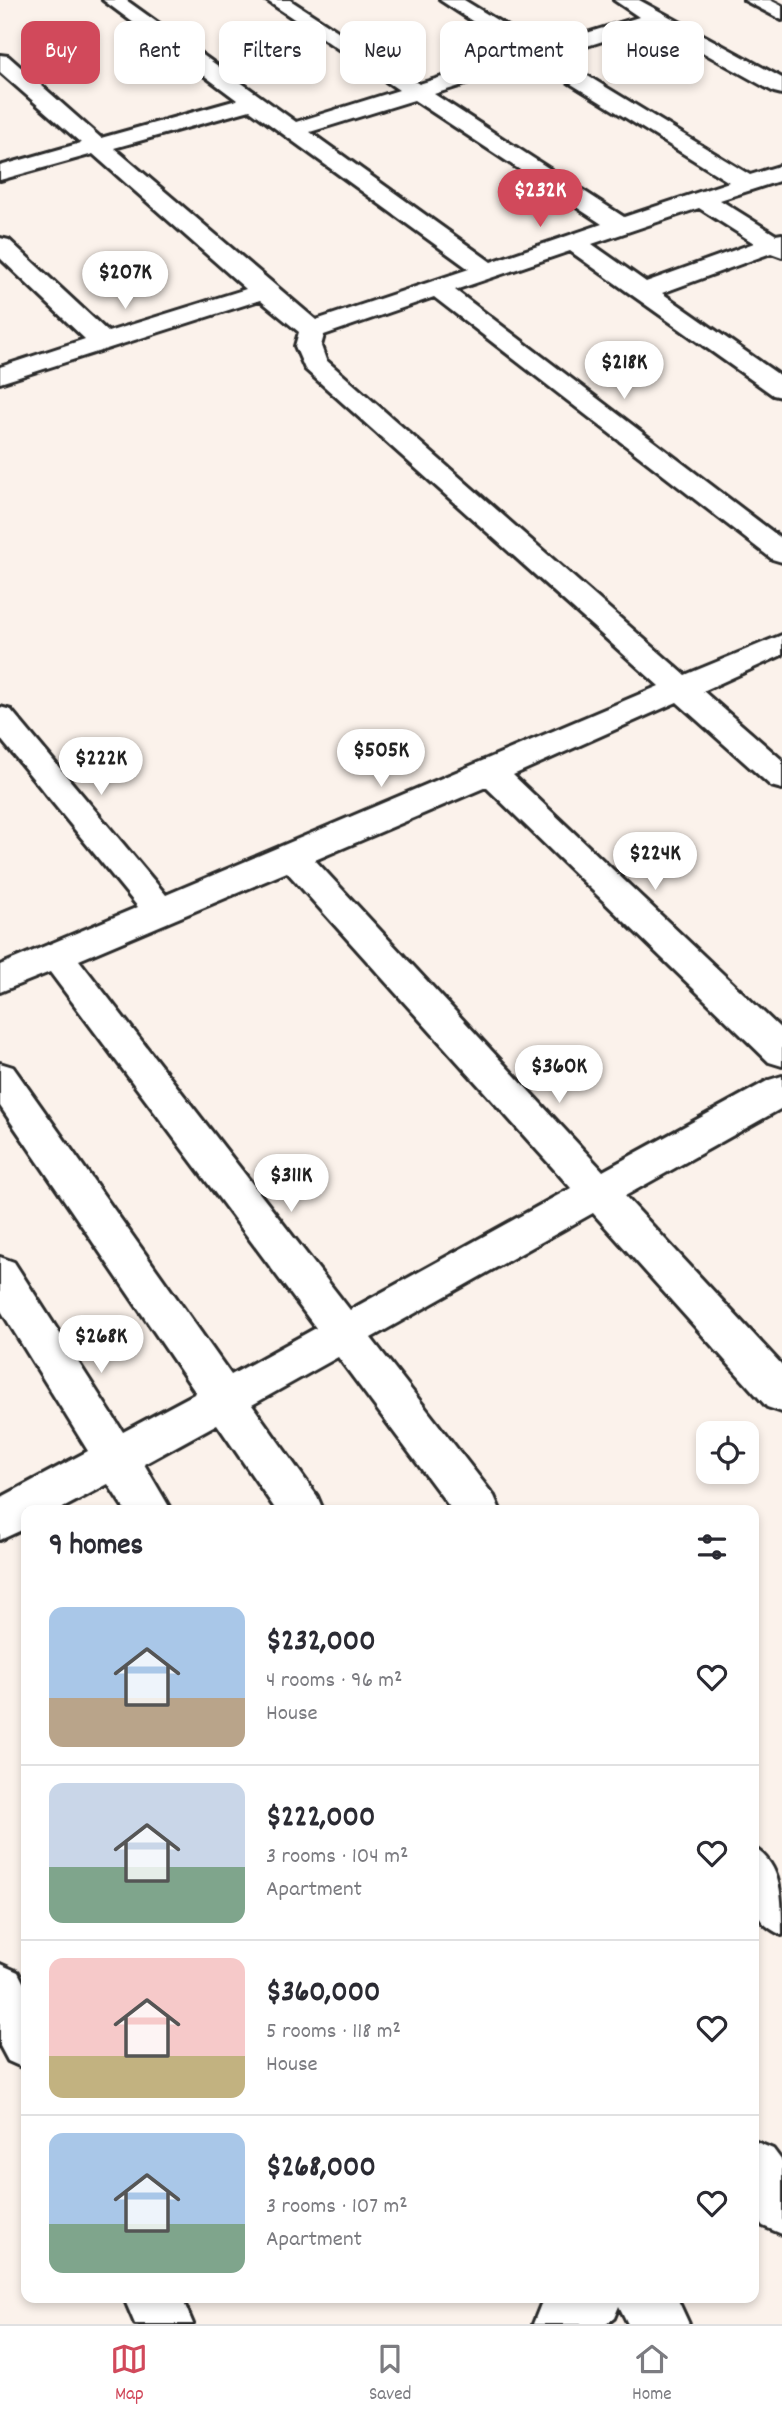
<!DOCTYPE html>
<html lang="en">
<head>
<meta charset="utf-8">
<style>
  body { margin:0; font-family:Dekko,sans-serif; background:#f2f2f3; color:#2b2b33; height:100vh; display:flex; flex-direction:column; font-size:26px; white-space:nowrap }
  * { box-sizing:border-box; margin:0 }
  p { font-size:23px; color:#7c7c81 }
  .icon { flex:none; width:38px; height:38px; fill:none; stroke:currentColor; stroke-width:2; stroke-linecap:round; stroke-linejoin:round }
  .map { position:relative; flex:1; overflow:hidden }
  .drawer { position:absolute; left:21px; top:1505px; width:738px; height:798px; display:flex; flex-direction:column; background:#fff; border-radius:14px; box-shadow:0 4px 10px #0003 }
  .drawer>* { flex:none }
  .guide { position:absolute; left:21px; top:21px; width:740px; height:63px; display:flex; gap:14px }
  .tools { position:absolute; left:696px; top:1421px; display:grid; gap:14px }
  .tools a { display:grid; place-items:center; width:63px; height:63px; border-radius:14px; background:#fff; box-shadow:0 4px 10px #0003; font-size:35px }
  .price { position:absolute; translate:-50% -60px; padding:0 16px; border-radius:24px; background:#fff; color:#222; font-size:23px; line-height:46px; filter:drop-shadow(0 2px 4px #0008) }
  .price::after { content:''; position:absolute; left:50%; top:42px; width:21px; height:16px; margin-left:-10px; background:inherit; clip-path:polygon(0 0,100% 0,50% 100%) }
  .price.selected { background:#d1495b; color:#fff }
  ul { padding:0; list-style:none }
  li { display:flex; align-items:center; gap:21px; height:175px; padding:0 28px }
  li+li { border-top:2px solid #e1e1e2 }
  li span { display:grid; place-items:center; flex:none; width:196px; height:140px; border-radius:14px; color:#555 }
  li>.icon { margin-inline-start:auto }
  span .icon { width:84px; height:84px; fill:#fffc; stroke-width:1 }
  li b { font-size:30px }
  h2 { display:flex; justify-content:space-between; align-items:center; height:84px; padding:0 28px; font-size:30px }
  .chip { padding:0 24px; border-radius:14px; background:#fff; box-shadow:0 4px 10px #0003; font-size:24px; line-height:63px }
  .chip.selected { background:#d1495b; color:#fff }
  .tab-bar { display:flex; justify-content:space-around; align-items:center; height:98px; border-top:2px solid #e1e1e2; background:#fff; font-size:19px; color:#7c7c81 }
  .tab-bar a { display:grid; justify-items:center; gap:4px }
  .tab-bar .selected { color:#d1495b }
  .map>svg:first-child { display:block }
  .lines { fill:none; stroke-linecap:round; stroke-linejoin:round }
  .minor-casing { stroke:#2b2b2b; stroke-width:6 }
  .minor { fill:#fff; fill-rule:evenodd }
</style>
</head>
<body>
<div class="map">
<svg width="782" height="2324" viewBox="0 0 782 2324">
  <rect width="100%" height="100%" fill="#fbf2eb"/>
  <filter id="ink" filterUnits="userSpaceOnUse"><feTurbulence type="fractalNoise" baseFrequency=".0143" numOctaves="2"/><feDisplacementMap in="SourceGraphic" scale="14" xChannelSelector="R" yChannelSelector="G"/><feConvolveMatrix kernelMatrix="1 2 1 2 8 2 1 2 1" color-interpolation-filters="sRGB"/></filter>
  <g filter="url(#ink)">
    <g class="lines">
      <g class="minor-casing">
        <path id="minor" d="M103,0h23l170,122 103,-32 -133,-90h24l129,84 102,-31 -81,-53h24l77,47 98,-30 -25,-17h25l143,78v16l-8,-2 -120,-67 -99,31 195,119 32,-10v15l-62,20 56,35 6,-1v23l-11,-4 -109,40 120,84v20l-9,-2 -203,-144 -115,39 327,249v23l-10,-3 -338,-262 -110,38 -3,11 5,14 359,315 97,-40v20l-79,36 79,69v29l-11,-3 -94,-84 -164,73 269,255v36l-13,-4 -283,-275 -171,73 288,311 166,-91 13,-4v32l-157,88 157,169v47l-15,-5 -174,-194 -222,125 123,158 6,14h-48l-114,-153 -86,48 65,91 6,14h-47l-59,-86 -73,40 27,46h-46l-17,-26 -49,26h-33v18l-26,12v-42l88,-47 -88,-142v-52l14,5 109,170 73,-39 -196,-287v-43l13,4 218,308 85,-47 -266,-356 -50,20v-27l138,-58 -138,-169v-31l11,3 155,185 493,-209 -354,-317 -10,-23 4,-14 -39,-32 -260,83v-16l85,-28 -85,-81v-20l9,2 99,92 138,-43 -153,-135 -93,26v-14l81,-23 -81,-71v-17l8,1 93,82 136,-38zM536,62l193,120 -105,35 -190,-123zM414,100l188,124 -111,38 -181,-130zM250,110l219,159 -153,51 -202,-172zM699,208l55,35 -108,39 -54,-38zM287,872l284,316 -221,122 -271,-350z
          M744,0h26l12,6v14z
          M754,1848c28,17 28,49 28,87 -40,-17 -28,-49 -28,-87z
          M0,1964l18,8 8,16v81l-18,-8 -8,-15z
          M754,2141l19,8 9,12v73l-19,-8 -9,-11z
          M124,2298h58l11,26h-58z
          M549,2298h128l12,26h-61l-9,-18 -5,12 -8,6h-73l8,-20z"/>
      </g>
      <use href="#minor" class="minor"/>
    </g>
  </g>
</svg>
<div class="tools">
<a><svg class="icon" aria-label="locate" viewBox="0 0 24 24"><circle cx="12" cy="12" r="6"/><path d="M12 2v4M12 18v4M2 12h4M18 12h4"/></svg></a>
</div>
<b class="price selected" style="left:540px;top:229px">$232K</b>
<b class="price" style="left:125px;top:311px">$207K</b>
<b class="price" style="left:624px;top:401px">$218K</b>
<b class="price" style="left:381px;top:789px">$505K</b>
<b class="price" style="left:101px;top:797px">$222K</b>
<b class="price" style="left:655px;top:892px">$224K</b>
<b class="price" style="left:559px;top:1105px">$360K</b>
<b class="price" style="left:291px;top:1214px">$311K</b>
<b class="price" style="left:101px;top:1375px">$268K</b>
<div class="guide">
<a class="chip selected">Buy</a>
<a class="chip">Rent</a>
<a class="chip">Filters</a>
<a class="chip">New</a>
<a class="chip">Apartment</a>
<a class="chip">House</a>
</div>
<section class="drawer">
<h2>9 homes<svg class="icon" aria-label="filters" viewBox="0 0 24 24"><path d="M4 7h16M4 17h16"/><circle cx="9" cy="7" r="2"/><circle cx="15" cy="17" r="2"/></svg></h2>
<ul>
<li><span style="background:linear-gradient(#a9c7e8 65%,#b9a48a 0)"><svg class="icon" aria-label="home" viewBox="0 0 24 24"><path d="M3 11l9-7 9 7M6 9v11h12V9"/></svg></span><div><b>$232,000</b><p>4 rooms · 96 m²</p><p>House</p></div><svg class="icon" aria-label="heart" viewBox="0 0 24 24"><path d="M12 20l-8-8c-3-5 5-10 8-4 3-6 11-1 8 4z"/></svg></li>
<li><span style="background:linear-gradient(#c9d6e8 60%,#7fa58c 0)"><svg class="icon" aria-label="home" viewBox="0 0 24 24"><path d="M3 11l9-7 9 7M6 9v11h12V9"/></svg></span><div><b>$222,000</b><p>3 rooms · 104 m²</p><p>Apartment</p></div><svg class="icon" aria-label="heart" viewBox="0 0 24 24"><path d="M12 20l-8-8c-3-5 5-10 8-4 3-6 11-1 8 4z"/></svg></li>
<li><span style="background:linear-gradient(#f6c9c9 70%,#c2b280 0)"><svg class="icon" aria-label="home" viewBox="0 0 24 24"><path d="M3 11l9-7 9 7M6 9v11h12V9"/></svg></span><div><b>$360,000</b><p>5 rooms · 118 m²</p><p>House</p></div><svg class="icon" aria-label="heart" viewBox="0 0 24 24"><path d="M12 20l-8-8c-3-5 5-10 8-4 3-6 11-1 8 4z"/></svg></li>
<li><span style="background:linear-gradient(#a9c7e8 65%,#7fa58c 0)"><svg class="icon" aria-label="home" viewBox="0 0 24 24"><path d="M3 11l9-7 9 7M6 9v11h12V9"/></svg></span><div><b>$268,000</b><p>3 rooms · 107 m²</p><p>Apartment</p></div><svg class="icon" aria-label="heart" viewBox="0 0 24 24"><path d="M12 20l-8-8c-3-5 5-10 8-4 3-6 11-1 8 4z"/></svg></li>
</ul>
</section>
</div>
<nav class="tab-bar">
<a class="selected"><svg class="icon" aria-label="map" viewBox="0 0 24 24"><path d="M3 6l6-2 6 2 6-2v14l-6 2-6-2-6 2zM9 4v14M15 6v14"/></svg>Map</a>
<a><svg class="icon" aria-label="saved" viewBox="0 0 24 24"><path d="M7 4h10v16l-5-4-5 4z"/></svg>Saved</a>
<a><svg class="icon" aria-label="home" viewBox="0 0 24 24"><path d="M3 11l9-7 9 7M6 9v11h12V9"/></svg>Home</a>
</nav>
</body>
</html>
